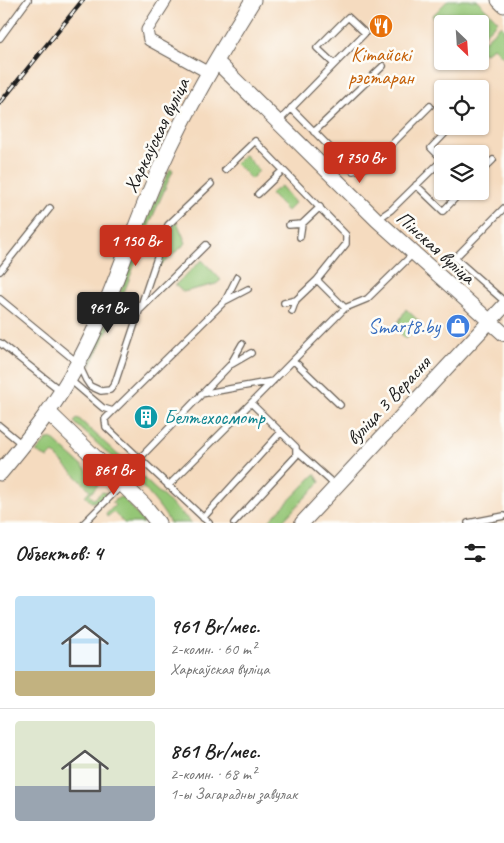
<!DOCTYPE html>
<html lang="ru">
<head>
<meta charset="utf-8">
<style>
  body { margin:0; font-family:Caveat,sans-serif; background:#f6f6f6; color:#222; height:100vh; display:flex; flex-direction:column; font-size:19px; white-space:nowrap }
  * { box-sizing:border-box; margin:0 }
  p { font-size:16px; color:#767676 }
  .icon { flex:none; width:28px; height:28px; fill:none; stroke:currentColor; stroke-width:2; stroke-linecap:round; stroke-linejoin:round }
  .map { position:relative; height:523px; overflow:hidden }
  .sheet { display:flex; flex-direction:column; background:#fff; flex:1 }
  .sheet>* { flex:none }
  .needle { width:32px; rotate:155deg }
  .tools { position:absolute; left:434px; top:15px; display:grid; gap:10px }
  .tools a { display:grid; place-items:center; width:55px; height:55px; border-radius:5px; background:#fff; box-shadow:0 1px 4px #0004; font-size:25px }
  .price { position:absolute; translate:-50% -42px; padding:0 11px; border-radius:5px; background:#c8321e; color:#fff; font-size:16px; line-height:32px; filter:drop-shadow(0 1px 2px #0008) }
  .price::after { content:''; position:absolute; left:50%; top:30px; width:15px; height:11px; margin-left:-8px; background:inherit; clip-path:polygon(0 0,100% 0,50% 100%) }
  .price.selected { background:#222; color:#fff }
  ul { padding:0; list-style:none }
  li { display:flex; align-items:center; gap:15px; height:125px; padding:0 15px }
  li+li { border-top:1px solid #e0e0e0 }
  li span { display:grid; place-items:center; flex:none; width:140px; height:100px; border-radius:5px; color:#555 }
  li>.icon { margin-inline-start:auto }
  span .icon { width:60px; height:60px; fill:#fffc; stroke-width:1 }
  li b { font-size:21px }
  h2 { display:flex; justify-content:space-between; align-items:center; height:60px; padding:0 15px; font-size:21px }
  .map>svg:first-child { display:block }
  .green { fill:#94c676; stroke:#587149 }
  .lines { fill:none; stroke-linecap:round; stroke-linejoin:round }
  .service-casing { stroke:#685f55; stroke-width:8 }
  .minor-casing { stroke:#685f55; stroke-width:13 }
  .tertiary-casing { stroke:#685f55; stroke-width:16 }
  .secondary-casing { stroke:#685f55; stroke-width:17 }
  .service { stroke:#fff; stroke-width:5.5 }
  .minor { stroke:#fff; stroke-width:11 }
  .tertiary { stroke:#fff; stroke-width:14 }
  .secondary { stroke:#fff; stroke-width:15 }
  .rail-casing { stroke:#1c1c1c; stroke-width:4.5 }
  .rail { stroke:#fdfcf7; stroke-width:2.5; stroke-dasharray:8; stroke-linecap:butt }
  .labels { text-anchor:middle; stroke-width:5; stroke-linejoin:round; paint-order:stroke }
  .food-label { font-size:20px; fill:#c56008; stroke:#fdfcf7 }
  .street-label { font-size:20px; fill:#1c1c1c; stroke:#fdfcf7 }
  .shop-label { font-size:20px; fill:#366cbe; stroke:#fdfcf7; text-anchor:end }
  .culture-label { font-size:20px; fill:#0d838f; stroke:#fdfcf7; text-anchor:start }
</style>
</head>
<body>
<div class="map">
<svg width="504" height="523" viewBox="0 0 504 523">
  <rect width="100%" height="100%" fill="#fdfcf7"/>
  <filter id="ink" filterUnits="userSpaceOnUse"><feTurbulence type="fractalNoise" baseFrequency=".02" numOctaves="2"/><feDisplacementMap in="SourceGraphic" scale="10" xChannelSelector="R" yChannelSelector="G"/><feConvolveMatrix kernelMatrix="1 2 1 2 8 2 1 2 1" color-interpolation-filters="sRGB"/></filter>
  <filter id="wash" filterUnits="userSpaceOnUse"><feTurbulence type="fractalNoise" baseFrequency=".0096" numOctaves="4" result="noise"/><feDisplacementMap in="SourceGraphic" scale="20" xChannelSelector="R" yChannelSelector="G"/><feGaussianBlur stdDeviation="1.12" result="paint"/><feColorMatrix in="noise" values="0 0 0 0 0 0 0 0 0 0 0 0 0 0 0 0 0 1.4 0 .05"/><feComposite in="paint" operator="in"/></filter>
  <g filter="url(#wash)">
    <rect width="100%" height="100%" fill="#f5dbbf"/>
    <path class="green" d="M448,0h29l21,21 -18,18v-15h-38v3l-10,-11z
      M501,25l3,3v30l-11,-11 -7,6 -6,-2v-6z
      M245,155l14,16 -8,8 -16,-16z
      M170,169l3,1 -27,62 -4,-1z
      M281,186l14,17 -8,8 -17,-17z
      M177,222l9,21 -26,23 -1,-1 16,-41z
      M141,237l3,1c-15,45 -33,87 -54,129l1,-7 30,-70z
      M202,260l19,20 -5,4 -33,8 -8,-7z
      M406,309l16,15 -16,15 -11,-11z
      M78,418l114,105h-22c-20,-36 -66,-72 -96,-101z
      M51,438l47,42v5l-9,10 5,4 8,-7 5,1 -9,9h-7l-6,-6 5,-6 -37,-37 -5,5 -12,-6 11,-12z
      M315,474l5,8 -39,41h-14z
      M120,497l3,1 21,25h-20l-11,-11 -6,5 -1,-3 9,-9 -3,-3z"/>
  </g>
  <g filter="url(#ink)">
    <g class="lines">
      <g class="service-casing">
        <path id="service" d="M0,38l28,-38
          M291,108l62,63 17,-5 60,-60
          M278,122l87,-89 -17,-16 -31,31 17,16
          M314,132l69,-66
          M442,159l-11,-11 21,-22
          M225,170l30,-29 91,94v9l-29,36 28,28
          M480,173l13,-13
          M416,185l27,26 19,-20
          M258,194l25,-24
          M504,208l-49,50 49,43
          M378,219l13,-9 51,-50
          M289,225l13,-1
          M300,237l2,-13 18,-17
          M0,271l50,-63
          M0,299l78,64 8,17 4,6 11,5 9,-1 5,-7 53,-158 43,-41
          M225,301l12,-24
          M284,303l12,-3
          M141,309l65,-64
          M292,311l4,-11 21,-20
          M0,343l61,48
          M294,361l46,44
          M232,364l19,-11
          M69,379l34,29 10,3 -8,8 1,8 103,96
          M201,394l72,-13
          M251,403l94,-95 22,-9 46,-45
          M113,411l112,-110 23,-12
          M0,426l23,19
          M297,451l39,35
          M139,459l91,-94 12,-21
          M168,486l83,-83 45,44v9l-62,67
          M203,518l78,-86
          M84,523l37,-37
          M468,523l36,-7"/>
      </g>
      <g class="minor-casing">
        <path id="minor" d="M166,0l-19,30 2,10 60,33"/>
      </g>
      <g class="tertiary-casing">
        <path id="tertiary" d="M216,61l161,159 127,114
          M302,523l202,-217"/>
      </g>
      <g class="secondary-casing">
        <path id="secondary" d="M499,0l5,5
          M49,413l95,92 14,18
          M0,473c30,-36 55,-67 77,-108 35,-63 54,-134 84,-199 26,-58 59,-113 92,-166"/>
      </g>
      <use href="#service" class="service"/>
      <use href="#minor" class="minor"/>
      <use href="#tertiary" class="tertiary"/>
      <use href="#secondary" class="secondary"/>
      <g class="rail-casing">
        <path id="rail" d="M0,103l83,-103"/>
      </g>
      <use href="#rail" class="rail"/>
    </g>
  </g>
  <defs>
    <g id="restaurant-disc" transform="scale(1.25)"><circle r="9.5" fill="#e8710a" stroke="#fdfcf7"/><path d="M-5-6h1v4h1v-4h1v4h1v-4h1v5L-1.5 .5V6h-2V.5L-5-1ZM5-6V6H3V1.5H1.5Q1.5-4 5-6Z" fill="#fff"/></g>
    <g id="shop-disc" transform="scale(1.25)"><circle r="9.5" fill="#3f7fe0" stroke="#fdfcf7"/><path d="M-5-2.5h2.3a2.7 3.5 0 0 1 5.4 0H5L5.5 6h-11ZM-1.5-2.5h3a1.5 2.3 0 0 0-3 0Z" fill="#fff"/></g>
    <g id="building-disc" transform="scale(1.25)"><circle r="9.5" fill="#0f9aa8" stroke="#fdfcf7"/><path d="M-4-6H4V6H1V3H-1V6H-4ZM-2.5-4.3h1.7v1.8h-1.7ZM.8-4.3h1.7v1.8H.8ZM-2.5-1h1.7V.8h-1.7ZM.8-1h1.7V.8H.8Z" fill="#fff"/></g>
  </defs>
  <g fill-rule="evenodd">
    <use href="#restaurant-disc" x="381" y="26"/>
    <use href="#shop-disc" x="458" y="326"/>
    <use href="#building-disc" x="146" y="417"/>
  </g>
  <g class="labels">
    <g class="food-label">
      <text x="381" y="61">Кітайскі<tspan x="381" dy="23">рэстаран</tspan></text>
    </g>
    <g class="street-label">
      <text transform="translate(156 135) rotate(-64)" y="7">Харкаўская вуліца</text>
      <text transform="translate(436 247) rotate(42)" y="7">Пінская вуліца</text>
      <text transform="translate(388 400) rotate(-47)" y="7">вуліца 3 Верасня</text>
    </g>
    <g class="shop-label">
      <text x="440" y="333">Smart8.by</text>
    </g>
    <g class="culture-label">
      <text x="164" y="424">Белтехосмотр</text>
    </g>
  </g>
</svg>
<div class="tools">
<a><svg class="needle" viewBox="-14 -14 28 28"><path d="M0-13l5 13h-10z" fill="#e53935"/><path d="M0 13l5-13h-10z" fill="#767676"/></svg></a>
<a><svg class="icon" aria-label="locate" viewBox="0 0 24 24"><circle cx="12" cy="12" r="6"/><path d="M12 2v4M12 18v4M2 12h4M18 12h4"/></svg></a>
<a><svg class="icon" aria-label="layers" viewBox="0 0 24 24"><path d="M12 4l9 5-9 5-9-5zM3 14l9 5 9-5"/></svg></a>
</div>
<b class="price" style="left:360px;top:184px">1 750 Br</b>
<b class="price" style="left:136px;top:267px">1 150 Br</b>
<b class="price selected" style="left:108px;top:334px">961 Br</b>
<b class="price" style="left:114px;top:496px">861 Br</b>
</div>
<section class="sheet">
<h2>Объектов: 4<svg class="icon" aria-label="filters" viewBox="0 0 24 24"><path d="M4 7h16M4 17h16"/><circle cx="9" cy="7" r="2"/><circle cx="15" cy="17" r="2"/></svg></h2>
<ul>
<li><span style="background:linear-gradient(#bfe0f5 75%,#c2b280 0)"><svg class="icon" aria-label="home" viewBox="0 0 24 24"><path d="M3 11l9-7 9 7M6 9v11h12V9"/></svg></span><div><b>961 Br/мес.</b><p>2-комн. · 60 m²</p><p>Харкаўская вуліца</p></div></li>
<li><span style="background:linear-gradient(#dfe7d0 65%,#9aa5b1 0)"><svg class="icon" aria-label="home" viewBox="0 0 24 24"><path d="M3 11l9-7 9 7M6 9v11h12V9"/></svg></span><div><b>861 Br/мес.</b><p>2-комн. · 68 m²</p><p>1-ы Загарадны завулак</p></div></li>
</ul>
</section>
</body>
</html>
